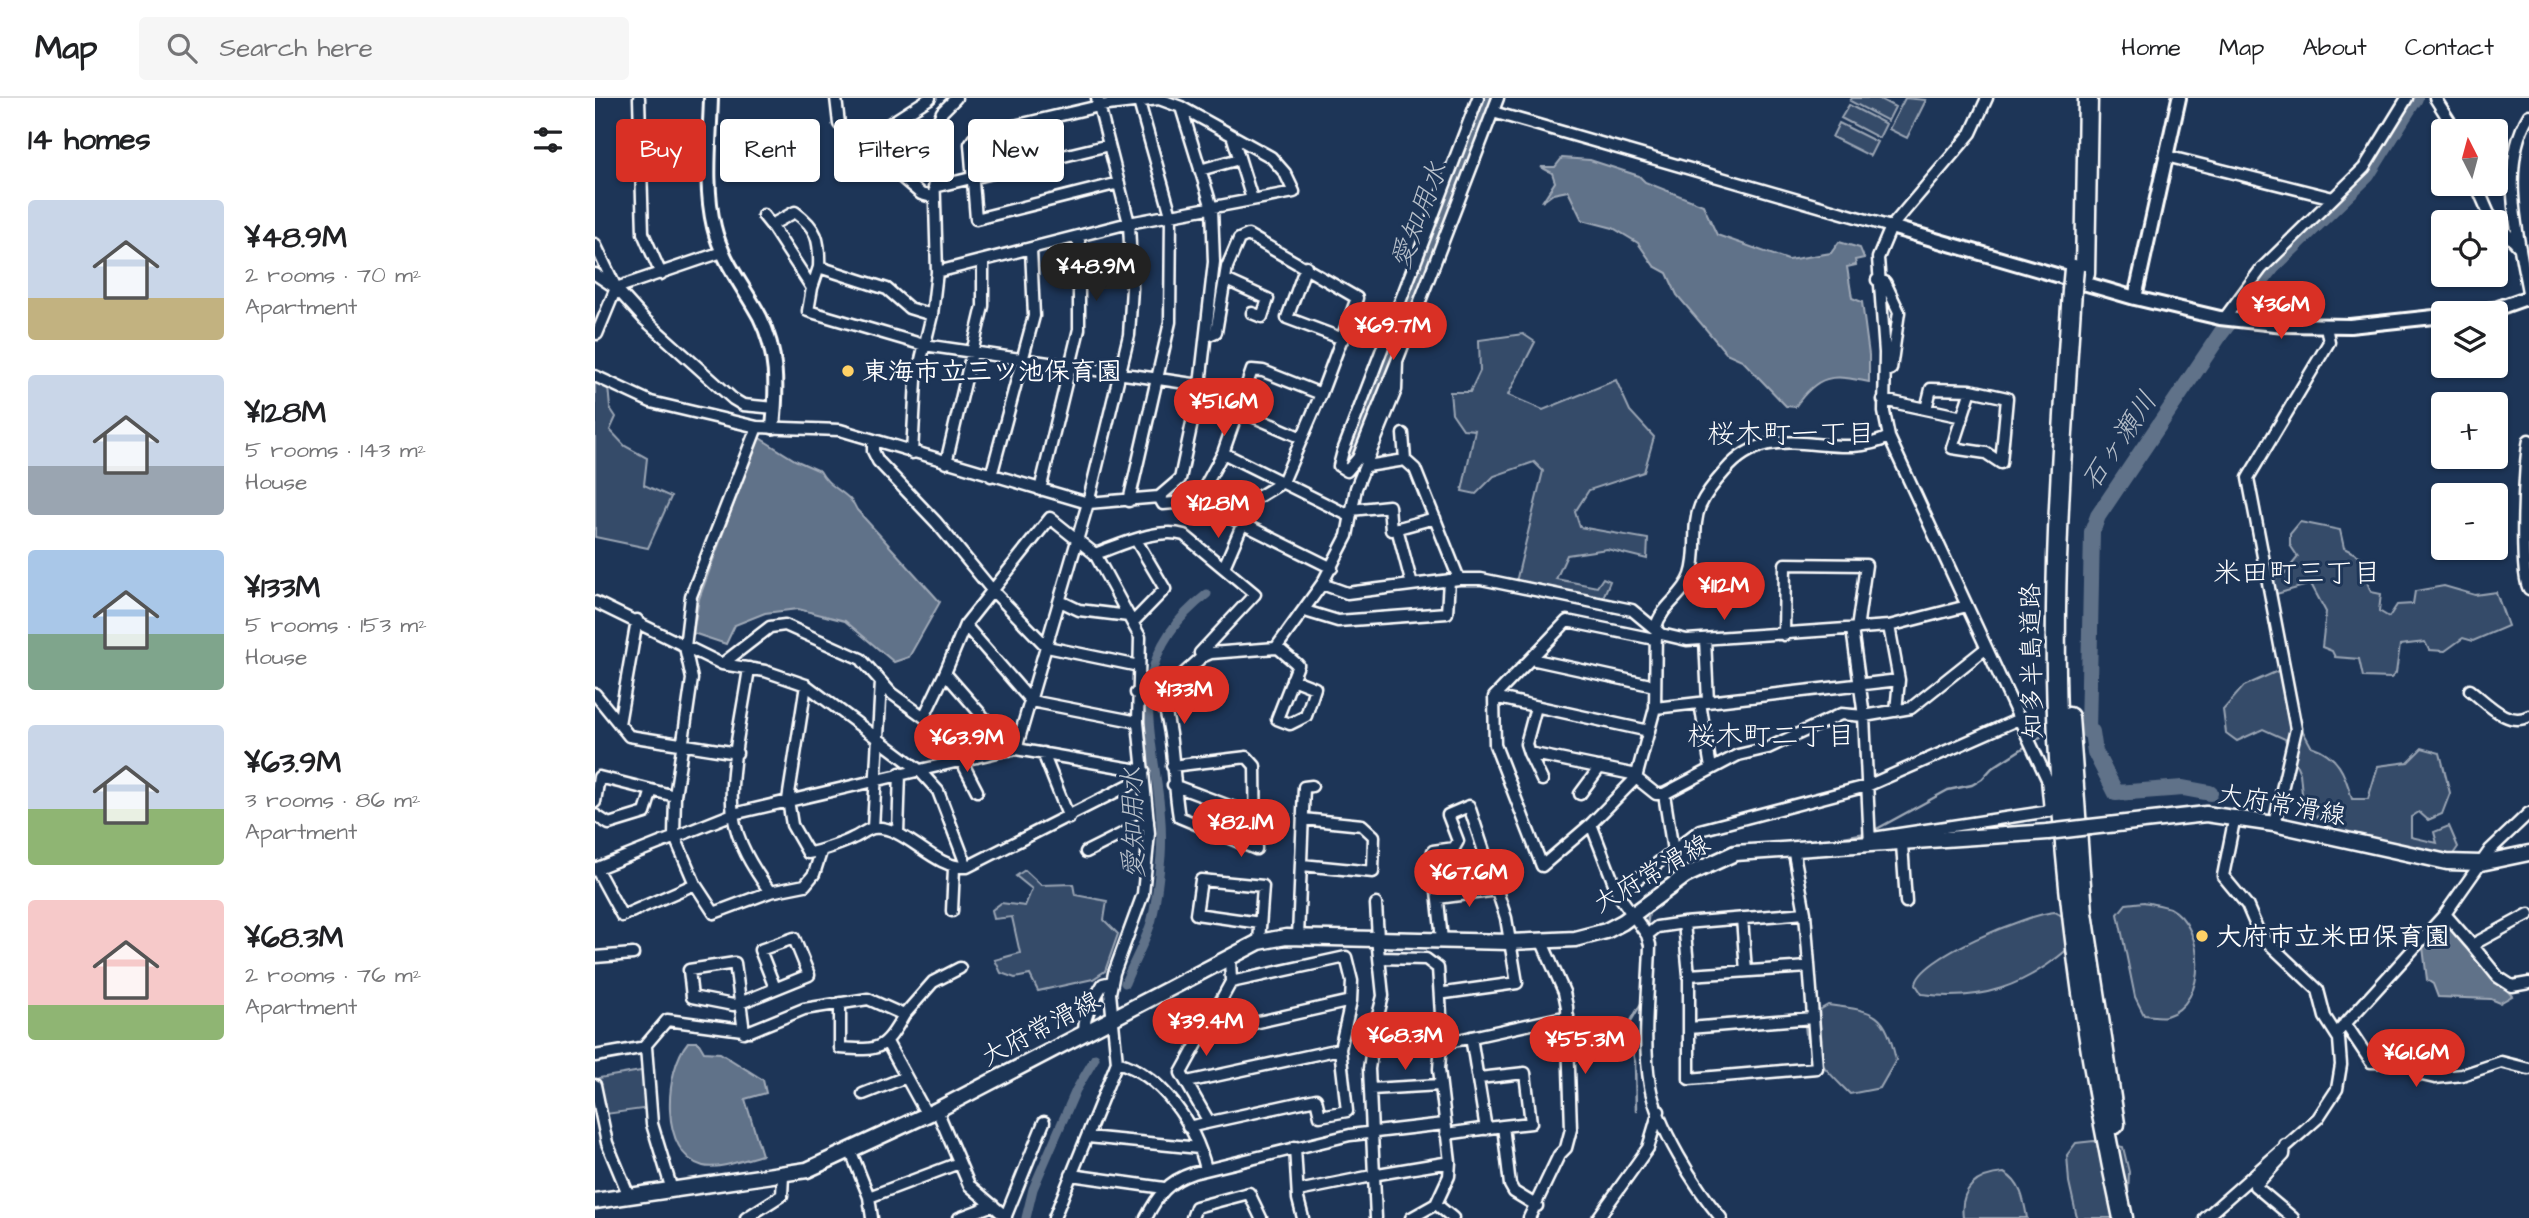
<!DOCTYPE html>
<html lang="en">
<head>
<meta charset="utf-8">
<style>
  body { margin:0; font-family:"Architects Daughter","Klee One",sans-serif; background:#f6f6f6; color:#202124; height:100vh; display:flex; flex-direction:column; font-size:26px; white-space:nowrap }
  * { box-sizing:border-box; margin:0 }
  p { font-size:23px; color:#757577 }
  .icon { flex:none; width:38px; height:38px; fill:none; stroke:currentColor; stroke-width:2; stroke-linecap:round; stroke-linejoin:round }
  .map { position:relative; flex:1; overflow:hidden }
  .drawer { display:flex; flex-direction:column; background:#fff; width:595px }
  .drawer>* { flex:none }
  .hud { position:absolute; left:21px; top:21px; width:665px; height:63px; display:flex; gap:14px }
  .needle { width:46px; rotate:354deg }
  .fabs { position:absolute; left:1836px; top:21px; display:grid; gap:14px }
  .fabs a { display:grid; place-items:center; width:77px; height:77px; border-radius:7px; background:#fff; box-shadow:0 2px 5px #0004; font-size:35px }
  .price { position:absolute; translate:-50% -60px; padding:0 16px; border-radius:24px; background:#d93025; color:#fff; font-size:23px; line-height:46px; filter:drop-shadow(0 2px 4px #0008) }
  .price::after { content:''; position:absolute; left:50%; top:42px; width:21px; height:16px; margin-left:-10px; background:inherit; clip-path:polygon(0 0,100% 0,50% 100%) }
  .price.on { background:#222; color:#fff }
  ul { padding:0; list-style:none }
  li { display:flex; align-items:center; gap:21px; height:175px; padding:0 28px }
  li span { display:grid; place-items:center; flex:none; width:196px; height:140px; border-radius:7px; color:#555 }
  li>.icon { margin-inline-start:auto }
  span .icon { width:84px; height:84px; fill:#fffc; stroke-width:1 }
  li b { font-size:30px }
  h2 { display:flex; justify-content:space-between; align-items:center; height:84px; padding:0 28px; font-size:30px }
  .pill { padding:0 24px; border-radius:7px; background:#fff; box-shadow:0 2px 5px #0004; font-size:24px; line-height:63px }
  .pill.on { background:#d93025; color:#fff }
  header { display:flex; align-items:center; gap:42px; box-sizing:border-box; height:98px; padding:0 35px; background:#fff; border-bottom:2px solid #e0e0e0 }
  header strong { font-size:33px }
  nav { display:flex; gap:38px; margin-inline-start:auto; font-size:24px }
  .search { width:490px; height:63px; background:#f6f6f6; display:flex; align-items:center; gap:18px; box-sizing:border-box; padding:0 24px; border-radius:7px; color:#757577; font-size:26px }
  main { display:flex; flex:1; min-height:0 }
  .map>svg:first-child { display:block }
  .green { fill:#364b69; stroke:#9aa5b4; stroke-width:2 }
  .water { fill:#617289; stroke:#a0aab8; stroke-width:2 }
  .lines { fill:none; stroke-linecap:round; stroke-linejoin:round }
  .stream { stroke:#a0aab8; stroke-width:2.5 }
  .canal { stroke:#617289; stroke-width:9 }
  .river { stroke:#617289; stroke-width:16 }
  .minor-casing { stroke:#fff; stroke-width:15 }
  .tertiary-casing { stroke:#fff; stroke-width:18 }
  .secondary-casing { stroke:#fff; stroke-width:19 }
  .motorway-casing { stroke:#fff; stroke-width:23 }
  .minor { stroke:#1d3557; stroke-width:10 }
  .tertiary { stroke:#1d3557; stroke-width:12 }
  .secondary { stroke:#1d3557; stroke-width:14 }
  .motorway { stroke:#1d3557; stroke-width:18 }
  .secondary-bridge-casing { stroke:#fff; stroke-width:19; stroke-linecap:butt }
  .motorway-bridge-casing { stroke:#fff; stroke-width:23; stroke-linecap:butt }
  .secondary-bridge { stroke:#1d3557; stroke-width:14 }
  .motorway-bridge { stroke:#1d3557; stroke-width:18 }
  .poi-dot { fill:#ffd166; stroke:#1d3557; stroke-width:2.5 }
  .labels { text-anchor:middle; stroke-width:6; stroke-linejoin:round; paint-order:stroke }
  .poi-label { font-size:26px; font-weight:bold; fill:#fff; stroke:#1d3557; text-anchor:start }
  .street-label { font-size:26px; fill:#fff; stroke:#1d3557 }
  .water-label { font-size:28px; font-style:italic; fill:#b8c0ca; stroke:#1d3557 }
  .neighbourhood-label { font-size:28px; fill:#fff; stroke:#1d3557 }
</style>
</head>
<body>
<header>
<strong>Map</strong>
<div class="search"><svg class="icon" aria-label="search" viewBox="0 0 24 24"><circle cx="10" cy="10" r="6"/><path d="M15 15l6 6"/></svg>Search here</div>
<nav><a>Home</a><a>Map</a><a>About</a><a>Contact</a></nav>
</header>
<main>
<section class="drawer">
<h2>14 homes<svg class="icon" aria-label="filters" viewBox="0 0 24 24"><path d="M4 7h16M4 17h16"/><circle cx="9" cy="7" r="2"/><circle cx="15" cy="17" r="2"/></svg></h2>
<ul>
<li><span style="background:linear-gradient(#c9d6e8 70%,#c2b280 0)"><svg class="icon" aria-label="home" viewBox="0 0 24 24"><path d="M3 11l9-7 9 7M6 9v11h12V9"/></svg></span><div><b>¥48.9M</b><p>2 rooms · 70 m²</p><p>Apartment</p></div></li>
<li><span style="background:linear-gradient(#c9d6e8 65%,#9aa5b1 0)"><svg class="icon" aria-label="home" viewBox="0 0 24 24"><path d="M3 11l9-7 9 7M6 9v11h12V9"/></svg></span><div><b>¥128M</b><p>5 rooms · 143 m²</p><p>House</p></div></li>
<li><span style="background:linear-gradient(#a9c7e8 60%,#7fa58c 0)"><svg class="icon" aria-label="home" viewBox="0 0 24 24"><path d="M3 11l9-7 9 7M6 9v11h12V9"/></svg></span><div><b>¥133M</b><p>5 rooms · 153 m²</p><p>House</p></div></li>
<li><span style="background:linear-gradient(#c9d6e8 60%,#8fb573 0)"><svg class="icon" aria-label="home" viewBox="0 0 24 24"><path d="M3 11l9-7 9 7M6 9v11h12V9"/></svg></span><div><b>¥63.9M</b><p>3 rooms · 86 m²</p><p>Apartment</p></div></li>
<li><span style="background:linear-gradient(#f6c9c9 75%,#8fb573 0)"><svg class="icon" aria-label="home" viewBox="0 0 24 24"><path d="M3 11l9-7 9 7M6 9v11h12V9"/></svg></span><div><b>¥68.3M</b><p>2 rooms · 76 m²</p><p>Apartment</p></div></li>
</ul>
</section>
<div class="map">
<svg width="1934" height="1120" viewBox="0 0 1934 1120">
  <rect width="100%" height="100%" fill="#1d3557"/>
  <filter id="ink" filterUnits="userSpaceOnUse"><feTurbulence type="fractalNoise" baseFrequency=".0143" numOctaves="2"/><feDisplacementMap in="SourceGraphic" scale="14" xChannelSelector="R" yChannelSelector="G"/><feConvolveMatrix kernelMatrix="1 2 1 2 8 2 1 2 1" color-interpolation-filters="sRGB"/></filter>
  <g filter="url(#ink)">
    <path class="green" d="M1257,0h26l17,9 -7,14 -38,-20z
      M1310,0l21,2 -19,38 -18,-9z
      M1254,7l37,19 -7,14 -38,-20z
      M1244,25l38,19 -7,14 -38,-19z
      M928,236l12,8 -27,53 35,15 73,-30 14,31 24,26 -10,35 -55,18 -14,22 5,15 68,12 -1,20 -40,-10 -40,6 -11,24 41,8 6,-9 7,3 -8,19 -86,-18 27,-111 -9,-9 -40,14 -18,18 -14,-3 13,-61 -12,-1 -11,-16 -2,-21h20l10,-21 -1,-31z
      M0,285l13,3 2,22 6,9 -6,13 15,16 22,12 -3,27 27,12 -23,51 -53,-11z
      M1705,424l40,8 4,18 25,13 -4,16 6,15 10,2 -2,17 10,6 8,-12 16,-1 2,-13 29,-5 31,9 21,-3 12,34 -35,15 -10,-3 -18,13 -16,-1 -4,-8 -25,3 -4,28 -5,5 -28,-1 -4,-18 -24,-2 -3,-6 -10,-4 4,-35 -15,-28 -38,11 -1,-15 13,-7 13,-16 -8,-12v-11z
      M1685,572l10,49 9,5 12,22c27,9 34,27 41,53h16l10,-33 30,-4 14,-14 18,5 10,40 -8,21 -14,6 -9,-8 -8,5v20l26,6 -3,-11 15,-6 9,21 -7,10 -87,-18 -35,-12 -26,-23 -3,-31 -15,-34 -22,-10 -26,12 -11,-8 -3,-23 21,-24z
      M430,772l16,15 32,-1 2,11 32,6 -3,19 14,14 -13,37 -12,8 -55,12 -8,-16 -15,3 -14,-5 -6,-13 25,-7 -8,-36 -18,2 -2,-9 9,-7 24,3 7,-17 -16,-13z
      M1549,804c8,2 19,3 26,6 35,18 39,95 -4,108 -6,2 -16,-1 -22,-1l-9,-18 -17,-83 8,-10z
      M1460,814l14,8v28c-44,38 -88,54 -147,46l-6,-9c1,-27 112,-71 139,-73z
      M1233,907c47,6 57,6 68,55l-16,28 -30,6c-18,-18 -51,-48 -44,-76z
      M52,972l3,38 -44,6 -7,-36z
      M1499,1043l29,6 6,25 -2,46h-50l-8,-36 -2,-27 9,-12z
      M1409,1075c17,9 20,27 23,45h-64c-4,-30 14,-43 41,-45z"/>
    <path class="water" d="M967,60l28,2 49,16 6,6 58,23 14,30 71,25 43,-7 8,-11 21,6 4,10 -9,2 1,5 -9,2 5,31 10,4 7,53v27c-37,-8 -51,-8 -74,25l-9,-1 -44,-46 -16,-7 -49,-58 -10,-22 -13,-7 -16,-23 -25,-15 -31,-8 -14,-29 -15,3 -11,8 13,-20 -3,-9 -11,-6h14z
      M163,339l37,23 25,11c9,18 30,21 37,39l83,92 -31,55 -15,5 -49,-41 -47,-12 -33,4 -30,12 -9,19 -33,-11 6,-34z
      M1852,825l65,73 -12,7 -9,-4 -53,-2 -5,-13 -6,-4 -4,-33z
      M93,944h10l6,10 16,1 43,27 3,13 -21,6 17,56c-16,4 -43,15 -59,11 -44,-12 -39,-95 -15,-124z"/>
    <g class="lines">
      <path class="stream" d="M1278,733l75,-41 24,-5 10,-6 10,-11 53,-34
        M1146,748l92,-7 33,-6
        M1091,770l45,-20
        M1052,829l2,-17
        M1048,896l2,-53
        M1041,1013l-1,-49 -8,-34 16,-28"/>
      <path class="canal" d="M749,368l144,-368
        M530,885c7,-18 23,-46 27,-64 5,-20 7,-43 9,-63 7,-102 -55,-184 46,-262
        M431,1120l7,-29 43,-99 19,-32"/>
      <path class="river" d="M1615,695l-27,-5 -67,5 -21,-41 -3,-20 -4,-1 4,-199 6,-16 123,-183 51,-66 95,-92 48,-77"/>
      <g class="minor-casing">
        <path id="minor" d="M44,0l4,135 18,41
          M241,0l3,26 82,70 11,3
          M903,0l-101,263 -1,29 -40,98 -9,48 -25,48 25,9 112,-14h22l151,31 29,24 26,6 202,-14 78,-20
          M1840,0l21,33
          M898,14l398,115
          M1934,17c-31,50 -10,127 0,182
          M638,40l19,61
          M266,44l69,-44
          M1571,58l167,42
          M605,72l39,-11
          M1881,86l13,30 31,34
          M339,89l175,-42
          M168,117l8,10 24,-13c22,16 25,28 24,55l68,22 22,19 23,7
          M176,127l41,63 7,-21
          M0,146l21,44 -19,46
          M711,168l-19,52 56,21
          M342,174l192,-49 165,-31 -9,-19 -14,-16 -90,-50 -22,-8 -60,7 -123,29 -6,9 6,75 143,-36
          M0,176l21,14 28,31 89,80 10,6 32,3
          M631,182l42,19 -6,18 -10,-4
          M1282,182l8,2 14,30 -8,57 -5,2
          M21,190l106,-36
          M217,190l-4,23 116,34 276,40
          M1629,221l37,-50 103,-101 43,-70
          M612,238l9,-4 11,-65 12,-28 9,-4 109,63 -36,96 -38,88 -30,18 -29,67
          M802,263l-39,97 -11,13 -8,-5 4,-15 135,-353
          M0,278l56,26 106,25 83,3 248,73 71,-6 21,-18 20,-94 14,-123 -2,-54 -31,-101
          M1376,292l36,8 -6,65 -15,-10 -34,-5z
          M1288,302l80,17
          M1331,311l5,-20 40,1
          M643,312l64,28
          M162,329l-66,169 -6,51 7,32 -17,117 -1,39 21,49 19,29 56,-21 35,-7 9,-11 7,-22
          M808,336l2,26 10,9 44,110
          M1934,342c-5,21 -10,135 0,149
          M278,343v10l5,10 58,61 56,68 55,57 92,19
          M317,355l4,-73 16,-65 5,-43 -4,-139 9,-21 14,-14
          M628,355l29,-83 11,1 58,23
          M351,365l37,-157v-44
          M772,368l38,-6
          M396,378l43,-160 -3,-67
          M445,392l39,-161v-93
          M564,399l4,7 34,-3 135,67
          M534,403l41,-179 1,-107 -32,-113
          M602,403l26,-48 127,63
          M756,412l38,-4 2,24 44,-12
          M802,430l15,57
          M500,456c26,-9 62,-27 89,-19l71,59 -55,59 2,4 -42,38 -24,-2
          M465,503l19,9 50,6
          M0,504l127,62 43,7 41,14 112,84 20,22 29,76
          M710,513l33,10 109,-8 2,-33
          M538,524l32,-33 -29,-49
          M370,527l66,76 107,21
          M1257,531l12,87 6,129
          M1189,537l1,-71 81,1 -9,64
          M1059,541l-87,-18 -73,76 1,48 47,121 49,-42 45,-46 19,-70 1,-81c5,-21 28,-31 35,-52 8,-23 0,-47 9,-69 6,-13 15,-24 25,-35 48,-57 108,-6 164,-34
          M1110,541l3,63
          M682,549l21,18 -21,54 13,5 16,-8 9,-28 -23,-9
          M607,559l9,-4 65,-5 46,-64
          M936,561l124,27
          M127,566l48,-37 15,-2 76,34 30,34 33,24
          M154,570c-5,38 -22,110 -16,146 4,29 20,54 37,78
          M350,575l-21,44 53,40
          M211,587l-18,115 4,25 16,28c10,-1 36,-10 45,-15 6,-2 14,-9 20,-10 32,-4 59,41 94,39l176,-89
          M1875,592c16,12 38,38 59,26
          M0,596l34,42 108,17
          M565,597c15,37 12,82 19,122l77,32 -1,-83 -8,-9 -75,9
          M899,599l155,34
          M1105,605l11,65
          M941,609l-10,37 3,9 108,22
          M1060,610l244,-28 -10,-54
          M1301,613l3,-31
          M24,626l18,-104
          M421,651l72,-246 41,-168 3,-47 -3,-65 -32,-125
          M417,652l-67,-77 20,-48 85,-107 45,36 45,83 -2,85 11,111 -6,61 -29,79 -4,20 7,69 -63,156
          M448,655l26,65
          M934,655l13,27
          M366,662l16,31
          M1041,680l20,16h8l74,-39 30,-7 73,-34 23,2 47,-8 74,-59
          M578,687l83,31
          M985,696l20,-27
          M1069,696l9,57
          M0,704l4,-25 76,19
          M0,717l14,9 36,-11 6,-20
          M996,726l27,70 29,41 3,10c-1,45 -8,96 0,141 7,40 45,101 71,132
          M1679,726l22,-95 -48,-251 81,-136 -3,-16
          M278,730l8,-146
          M303,735l2,-60
          M1278,740l177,-27 -3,-32 -158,-342 -5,-25 1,-59 -7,-95 13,-31 80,-94 16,-35
          M1307,746l4,58
          M491,754l62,-31
          M707,767l71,7 1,-36 -12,-11 -59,-6
          M1,770l26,48 73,-32
          M0,771l138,-55 273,-64 10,-1 128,22
          M1023,796l82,-64 167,-44 152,-67
          M843,800l59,-8
          M781,806l2,34
          M357,813l2,-43
          M1850,816l27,31 57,-31
          M1147,820l4,53
          M1089,825l121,-10
          M1052,837l10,-8 27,-4 5,52v104l128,-11 -12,-155 -12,-65
          M703,839l6,-150 8,-1
          M847,842l-9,-89 21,-3 4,-7 -10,-26 21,-9 37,112 11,65 -72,10
          M664,844l4,-56 -62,-6 -5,34 64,9
          M1877,847l26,32 14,9 17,-3
          M0,859l38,-3
          M784,860l47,1 12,9 4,62 -3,39 11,93 -1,14 -13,28 -25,14
          M1094,877l120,-8
          M245,905v45c40,3 44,2 64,-33
          M1750,925l26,39 44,1 7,12 13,3 27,-3 39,-13 28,7
          M1094,930l124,-10
          M149,934l-9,-69 -46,7 3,27 41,8 7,-2 69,-28 -15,-37 -34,12 15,38
          M490,935c-4,-14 11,-37 18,-49l9,-2
          M1742,935l108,-119 45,-64 39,-37
          M606,937l150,-34
          M876,939l15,92
          M293,946l39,71
          M777,947l68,-1 128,-28
          M49,949l23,-27 83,11 54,-22 64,-10 36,16 29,-33 27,-14
          M0,958l51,-9 6,77 20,66
          M522,964c45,13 78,62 89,107
          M884,980l46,-5 6,50 -28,3
          M592,984l153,-33
          M0,987l12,58 22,53
          M776,991l69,-4
          M268,996l43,-17
          M342,1012l32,75 37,32
          M614,1024l-28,-49 50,-91 -1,-25
          M593,1029l128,-28 4,17 27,-5 -7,-62 11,-48 1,-20 -6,-24 -115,25
          M851,1036l57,-8 7,59 4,7 23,14
          M493,1039l111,11
          M1690,1047l-1,10 -29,31 38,32
          M700,1049l3,52 5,19
          M256,1054l18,45 3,21
          M476,1077l93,13
          M777,1077l78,-13
          M703,1093l74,-15
          M274,1099l90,-34
          M841,1106l17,14
          M151,1120l36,-23 1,-19
          M364,1120l34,-13
          M410,1120l39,-96
          M551,1120c12,-23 22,-37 47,-45l157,-38 94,-11
          M597,1120l4,-11 53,-14 12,25
          M781,1120l-7,-149 6,-42 8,-31 -6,-58
          M934,1120l30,-63 7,-7 5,-19 -4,-122 -3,-15 -22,-50
          M1003,1120l50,-70 11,-37
          M1610,1120l113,-100 19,-29 4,-24 -2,-26 -14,-22 -7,-27 -58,-55 -13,-30 -24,-29 12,-60"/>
      </g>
      <g class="tertiary-casing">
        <path id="tertiary" d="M116,0c-1,41 -7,88 3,129 8,34 30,60 46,90 18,36 17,71 13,110
          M1296,129l244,71 85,20 64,7 66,1 93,-10
          M1540,200l44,-200
          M1874,215l29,-5 31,-11"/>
      </g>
      <g class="secondary-casing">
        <path id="secondary" d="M1495,729l116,-13 68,10 173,38 34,1 48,-10
          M0,1103l212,-31 130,-60 322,-168 27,-5 224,5 65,-3 31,-8 17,-9 62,-46 50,-23 313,-21"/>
      </g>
      <g class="motorway-casing">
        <path id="motorway" d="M1490,175l3,-175
          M1477,192c-9,141 -20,282 -15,424 6,170 29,337 66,504
          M1474,619l14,196 32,211"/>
      </g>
      <use href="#minor" class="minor"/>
      <use href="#tertiary" class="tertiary"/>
      <use href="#secondary" class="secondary"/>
      <use href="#motorway" class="motorway"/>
      <g class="secondary-bridge-casing">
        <path id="secondary-bridge" d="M1453,734l42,-5"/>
      </g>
      <g class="motorway-bridge-casing">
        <path id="motorway-bridge" d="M1477,192l2,-21"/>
      </g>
      <use href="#secondary-bridge" class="secondary-bridge"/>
      <use href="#motorway-bridge" class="motorway-bridge"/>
    </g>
  </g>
  <g class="poi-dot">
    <circle cx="253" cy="273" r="7"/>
    <circle cx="1607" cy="838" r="7"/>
  </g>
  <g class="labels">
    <g class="poi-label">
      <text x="267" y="282">東海市立三ツ池保育園</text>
      <text x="1621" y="847">大府市立米田保育園</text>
    </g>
    <g class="street-label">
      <text transform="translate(1436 563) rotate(-91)" y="9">知多半島道路</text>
      <text transform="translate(1687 706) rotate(10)" y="9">大府常滑線</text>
      <text transform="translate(1056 775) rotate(-30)" y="9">大府常滑線</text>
      <text transform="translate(445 930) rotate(-28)" y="9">大府常滑線</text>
    </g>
    <g class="water-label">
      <text transform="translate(823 117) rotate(-69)" y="10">愛知用水</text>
      <text transform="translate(1523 342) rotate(-56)" y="10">石ヶ瀬川</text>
      <text transform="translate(537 725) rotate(-91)" y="10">愛知用水</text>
    </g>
    <g class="neighbourhood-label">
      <text x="1196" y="345">桜木町一丁目</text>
      <text x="1702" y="484">米田町三丁目</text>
      <text x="1176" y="647">桜木町二丁目</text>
    </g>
  </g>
</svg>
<div class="fabs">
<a><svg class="needle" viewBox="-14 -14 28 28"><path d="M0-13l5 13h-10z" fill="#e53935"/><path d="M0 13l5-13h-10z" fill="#757577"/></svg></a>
<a><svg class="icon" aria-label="locate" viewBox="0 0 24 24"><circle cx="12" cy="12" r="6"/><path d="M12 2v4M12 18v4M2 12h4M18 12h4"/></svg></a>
<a><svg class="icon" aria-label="layers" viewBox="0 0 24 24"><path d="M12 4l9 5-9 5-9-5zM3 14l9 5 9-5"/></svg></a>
<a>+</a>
<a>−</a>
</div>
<b class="price on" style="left:501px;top:205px">¥48.9M</b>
<b class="price" style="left:1686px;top:243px">¥36M</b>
<b class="price" style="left:798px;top:264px">¥69.7M</b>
<b class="price" style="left:629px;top:340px">¥51.6M</b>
<b class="price" style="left:623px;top:442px">¥128M</b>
<b class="price" style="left:1129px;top:524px">¥112M</b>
<b class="price" style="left:589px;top:628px">¥133M</b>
<b class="price" style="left:372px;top:676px">¥63.9M</b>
<b class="price" style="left:646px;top:761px">¥82.1M</b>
<b class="price" style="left:874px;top:811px">¥67.6M</b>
<b class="price" style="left:611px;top:960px">¥39.4M</b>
<b class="price" style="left:810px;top:974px">¥68.3M</b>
<b class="price" style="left:990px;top:978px">¥55.3M</b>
<b class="price" style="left:1821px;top:991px">¥61.6M</b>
<div class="hud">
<a class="pill on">Buy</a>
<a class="pill">Rent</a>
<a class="pill">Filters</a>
<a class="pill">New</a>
</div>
</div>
</main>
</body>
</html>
